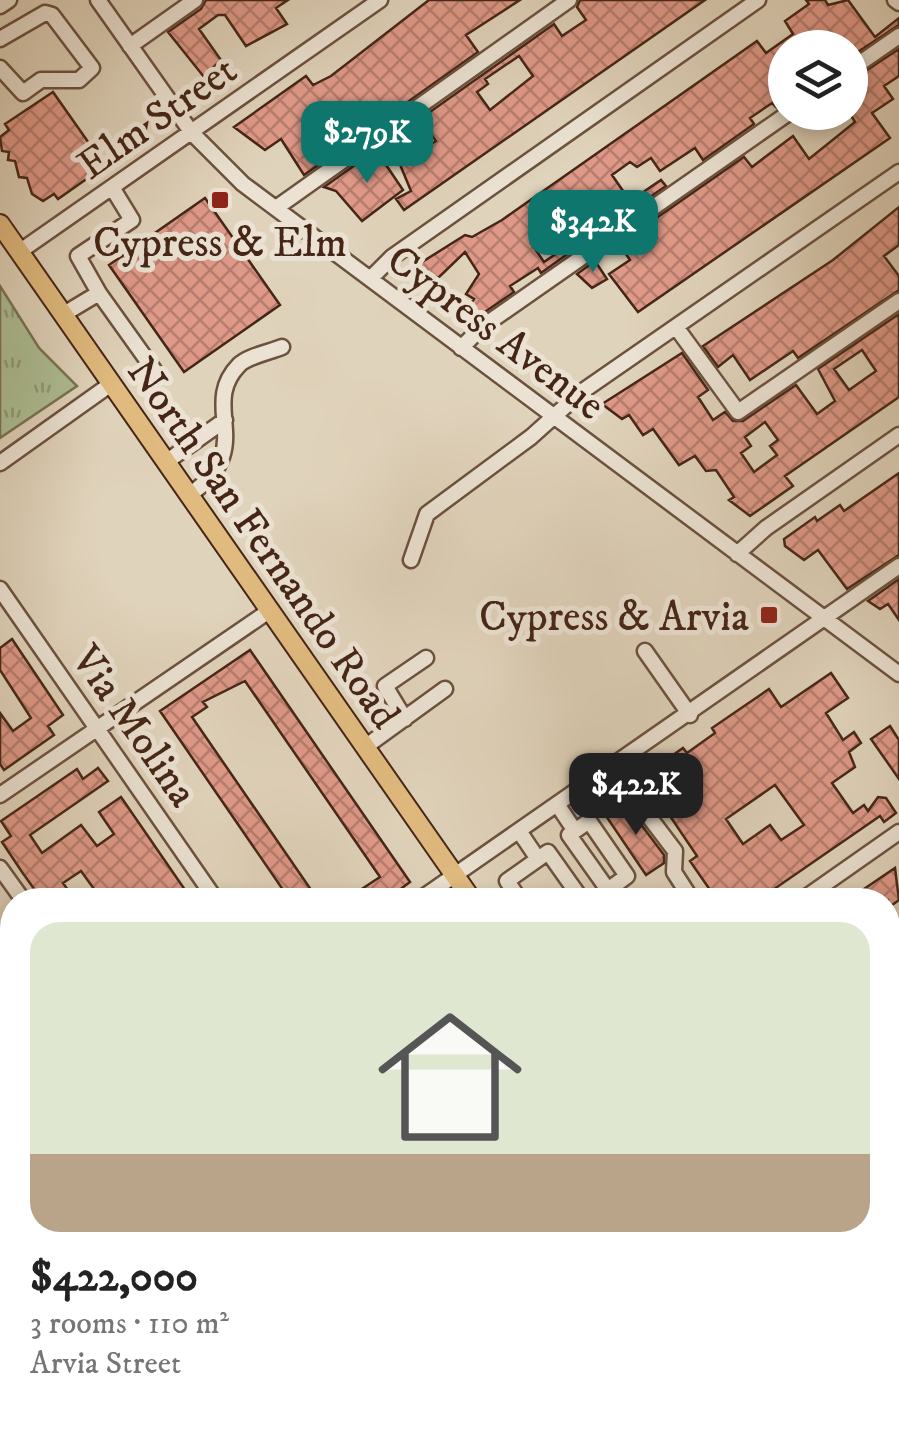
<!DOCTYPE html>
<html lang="en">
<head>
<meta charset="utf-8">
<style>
  body { margin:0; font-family:"IM FELL DW Pica",serif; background:#f2f2f2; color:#222; height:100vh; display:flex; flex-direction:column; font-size:38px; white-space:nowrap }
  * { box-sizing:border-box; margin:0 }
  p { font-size:32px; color:#767676 }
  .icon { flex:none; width:55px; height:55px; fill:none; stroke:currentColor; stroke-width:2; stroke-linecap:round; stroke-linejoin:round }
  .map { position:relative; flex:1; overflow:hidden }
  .drawer { position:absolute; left:0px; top:888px; width:900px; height:552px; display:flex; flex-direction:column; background:#fff; border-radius:40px 40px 0 0; box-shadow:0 5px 15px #0003 }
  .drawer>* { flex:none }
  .buttons { position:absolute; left:768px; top:30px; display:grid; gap:20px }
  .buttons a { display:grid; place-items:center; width:100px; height:100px; border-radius:50%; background:#fff; box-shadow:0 5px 15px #0003; font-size:50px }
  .price { position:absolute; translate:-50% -85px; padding:0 22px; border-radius:20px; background:#0f766e; color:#fff; font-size:32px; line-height:65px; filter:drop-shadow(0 2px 5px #0008) }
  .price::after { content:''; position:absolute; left:50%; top:60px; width:30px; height:22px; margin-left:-15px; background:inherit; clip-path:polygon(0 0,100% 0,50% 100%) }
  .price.on { background:#222; color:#fff }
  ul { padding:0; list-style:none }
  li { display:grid; align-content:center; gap:20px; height:530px; padding:0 30px }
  li span { display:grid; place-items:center; height:310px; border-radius:30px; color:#555 }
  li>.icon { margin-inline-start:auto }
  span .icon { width:180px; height:180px; fill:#fffc; stroke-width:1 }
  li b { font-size:42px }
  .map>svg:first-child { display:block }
  .park { fill:url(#park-tufts); stroke:#797255; stroke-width:2.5 }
  .water { fill:url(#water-ripples); stroke:#757d77; stroke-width:2.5 }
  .building { fill:url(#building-cross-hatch); stroke:#452616; stroke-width:2.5; fill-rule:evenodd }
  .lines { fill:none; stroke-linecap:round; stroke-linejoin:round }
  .minor-casing { stroke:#6c513f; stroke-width:19 }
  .major-casing { stroke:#452616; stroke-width:22 }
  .minor { stroke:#ebe2d3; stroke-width:14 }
  .major { stroke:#e0ba7e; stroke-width:18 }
  .rail-casing { stroke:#452616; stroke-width:8 }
  .rail { stroke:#ebe2d3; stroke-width:4; stroke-dasharray:11; stroke-linecap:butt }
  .poi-dot { fill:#8f2418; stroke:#ebe2d3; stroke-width:4 }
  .labels { text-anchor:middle; stroke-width:10; stroke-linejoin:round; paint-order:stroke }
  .street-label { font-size:42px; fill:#452616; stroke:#ebe2d3 }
  .poi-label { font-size:42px; fill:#452616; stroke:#ebe2d3 }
</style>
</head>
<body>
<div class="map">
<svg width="899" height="1439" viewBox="0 0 899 1439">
  <defs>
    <pattern id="park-tufts" width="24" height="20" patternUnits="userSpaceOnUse" patternTransform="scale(2.5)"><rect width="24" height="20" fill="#adbe94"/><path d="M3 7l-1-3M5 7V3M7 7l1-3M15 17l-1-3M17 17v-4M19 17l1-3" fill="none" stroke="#8f9a78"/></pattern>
    <pattern id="water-ripples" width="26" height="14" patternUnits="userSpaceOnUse" patternTransform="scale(2.5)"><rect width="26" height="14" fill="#95b7b7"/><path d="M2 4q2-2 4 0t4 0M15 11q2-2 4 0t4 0" fill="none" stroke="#7b9594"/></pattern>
    <pattern id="building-cross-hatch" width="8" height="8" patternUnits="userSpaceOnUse" patternTransform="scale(2.5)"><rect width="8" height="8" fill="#df9988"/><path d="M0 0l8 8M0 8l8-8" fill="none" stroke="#b77d6e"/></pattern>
  </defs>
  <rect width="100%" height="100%" fill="#e0d3bb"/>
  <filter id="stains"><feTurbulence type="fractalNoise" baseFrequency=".002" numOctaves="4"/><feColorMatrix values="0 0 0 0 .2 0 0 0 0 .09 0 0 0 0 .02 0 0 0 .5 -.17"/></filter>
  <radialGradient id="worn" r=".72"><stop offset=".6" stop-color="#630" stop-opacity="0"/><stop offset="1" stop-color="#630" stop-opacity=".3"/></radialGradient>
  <path class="park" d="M0,286l39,62 38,38 -77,52z"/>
  <path class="water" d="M0,1112l12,3v233l-12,-5z
    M179,1428h364l10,11h-357z"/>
  <path class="building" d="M206,0h82l-12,8 11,16 -41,22 -21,-31h-7l-19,14 22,31 -17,17 -36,-45 33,-23z
    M429,0h91l-54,35 12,17 -83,59 -6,-8 -31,21 4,10 -58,41 -23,-36 -16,11 -31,-23 72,-51 7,9 18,-9z
    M580,0h125l-301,210 -8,-11 15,-8 -15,-36 11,-8 7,9 22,-15 -16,-22 134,-95 8,12 24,-16 -9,-13zM519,56l14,20 -43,34 -13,-18 11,-8 -3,-5z
    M806,0h19l3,5 20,-5 27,37 24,-19v7l-49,32v-9h-65v55l-8,5 -5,-5 -22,15 4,6 -51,36 -8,-12 -35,23 -9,-13 -14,9 -7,-5 -18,13 18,26 31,-21 5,6 -83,57 -10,-22 -21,15 -3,-5 -18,12 13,19 22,-15 4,6 6,-5 -35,25 -3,-5 -28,18 4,6 -32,22 -12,-9 4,-6 -8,-5 13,-20 -14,-22 -28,27 -18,-15 46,-29 7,2 30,-17 255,-179 9,12 27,-19 -8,-13 24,-17z
    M899,49v27l-15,10 9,13 -21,14 18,25 -252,174 -29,-38 21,-14 -11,-16 125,-87 8,10 41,-31 16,23 46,-37 -5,-8v-33z
    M53,92l52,74 -47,33 -4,-5 -11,7 -11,-7 -5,-16 -8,-1 -4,-16 -7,-1 1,-8 -7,-1 -2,-14 9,-7 -4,-6z
    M147,123l-3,17 -34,24 2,-17z
    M376,150l27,40 -41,31 -26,-30 -12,-4z
    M205,198l75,107 -96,67 -75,-107z
    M899,207v38l-15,11 15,20v14l-101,68 -5,-7 -43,29 -17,-25 -15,12 -15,-21 130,-86z
    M595,261l12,18 -15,9 -15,-14z
    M899,314v83l-114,79 8,10 -43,30 -21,-16 5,-3 -18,-27 -10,1 -11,-15 -16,9 -26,-36 -10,6 -14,-20 -7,4 -20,-15 80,-51 26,37 -10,7 15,23 12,-8 8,9h10l53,-36 21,29 18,-13 -17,-32zM862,350l14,21 -27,19 -15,-21zM765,422l13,18 -8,6 7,9 -23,17 -13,-19 10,-7 -6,-9z
    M899,473v82l-52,34 -29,-39 -14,10 -19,-14 -1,-7 31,-22 2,4 23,-16 4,6z
    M899,579v41l-11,-16 -8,5 -12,-8z
    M12,639l51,76 -15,11 6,9 -50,35 -4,-6v-51l13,18 18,-13 -31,-48v-22z
    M250,650l160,232 -24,18h-41l35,-23 -135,-196 -42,21 4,5 -15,10 126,183h-28l-130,-189z
    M831,673l17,25 -22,15 17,27 11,-8 7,11 -12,9 6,15 -23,16 21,30 11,-8 4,6 10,-14 8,1 10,15 -12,9 -4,-6 -113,78 -14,6h-36l-27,-39 7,-5 -54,-80 40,-28 4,5 28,-20 -3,-5 57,-39 12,18zM775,785l29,40 -23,15 -11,-15 -27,19 -17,-25z
    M890,726l9,14v39l-28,-40z
    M98,768l10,13 -78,54 12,18 39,-28 16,21 17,-12 -15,-22 22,-15 71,103h-90l-21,-29 -18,12 12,17h-33l-20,-28 -20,-30 9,-6 -10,-15 76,-52 6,10z
    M618,801l6,1 40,53v8l-18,12 -40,-59 5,-3 -3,-5z
    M895,868l4,32 -11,8v-8h-20l-7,-9z
    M888,917l11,18v125l-11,8z
    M899,1142v37l-7,4 7,10v22l-11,-17v-48z
    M0,1370l12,6v38l-12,13z
    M38,1428h62l-11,11h-62z"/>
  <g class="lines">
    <g class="minor-casing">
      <path id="minor" d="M98,0l94,133 51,51 656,490
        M895,0l4,3
        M0,6l9,-6
        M0,39l45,-26 7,2 40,53 -13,12h-38l-18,13 -23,-25
        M130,46l65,-46
        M850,70l49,-34
        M276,208l293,-208
        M19,252l361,-252
        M370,279l22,-22 366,-257
        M99,293l55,77
        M64,314l35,-21 -21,-37 54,-36 -19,-31
        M676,327l62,85 161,-111
        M461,348l21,-21 308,-215
        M166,462l59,-42
        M0,463l111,-79
        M189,495c70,-47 9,-88 50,-130 9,-9 31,-13 43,-18
        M737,554l29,-26 133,-93
        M411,560l16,-46 104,-77 49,-44 319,-221
        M0,589l216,311
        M645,651l45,64
        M405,719l-20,-33 41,-28
        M365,747l80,-58
        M612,768l63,83 -1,21 18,28
        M0,795l269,-184
        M557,804l18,27
        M519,831l19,28
        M0,868l23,32
        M608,890l19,-14 -38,-55 -20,14 39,55v10
        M419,900l480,-334
        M520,900l-13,-19 41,-29 34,48
        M802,900l97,-68
        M0,1058l12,7
        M888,1108l11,-8
        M888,1247l11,17
        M888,1309l11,-7
        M888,1412l11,-8
        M577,1428l10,11"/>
    </g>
    <g class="major-casing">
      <path id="major" d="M0,224l472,676
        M854,1428l8,11"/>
    </g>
    <use href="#minor" class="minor"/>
    <use href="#major" class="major"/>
    <g class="rail-casing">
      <path id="rail" d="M0,1009l12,6
        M713,1428l12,11
        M746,1428l11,11"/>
    </g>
    <use href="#rail" class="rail"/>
  </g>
  <g class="poi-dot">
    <rect x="210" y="190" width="20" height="20" rx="5"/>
    <rect x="759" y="605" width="20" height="20" rx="5"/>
  </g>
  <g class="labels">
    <g class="street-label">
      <text transform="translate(156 116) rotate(-35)" y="15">Elm Street</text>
      <text transform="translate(497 331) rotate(37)" y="15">Cypress Avenue</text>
      <text transform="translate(265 542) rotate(55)" y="15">North San Fernando Road</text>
      <text transform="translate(136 725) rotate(55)" y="15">Via Molina</text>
    </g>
    <g class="poi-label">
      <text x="220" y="256">Cypress &amp; Elm</text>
      <text x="749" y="630" text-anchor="end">Cypress &amp; Arvia</text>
    </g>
  </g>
  <rect width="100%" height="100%" filter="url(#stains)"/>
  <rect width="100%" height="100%" fill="url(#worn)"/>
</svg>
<div class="buttons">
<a><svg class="icon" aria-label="layers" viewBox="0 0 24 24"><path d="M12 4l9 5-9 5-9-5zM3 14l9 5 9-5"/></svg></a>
</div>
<b class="price" style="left:367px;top:186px">$279K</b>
<b class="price" style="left:593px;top:275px">$342K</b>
<b class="price on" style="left:636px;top:838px">$422K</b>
<section class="drawer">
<ul>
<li><span style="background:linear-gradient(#dfe7d0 75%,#b9a48a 0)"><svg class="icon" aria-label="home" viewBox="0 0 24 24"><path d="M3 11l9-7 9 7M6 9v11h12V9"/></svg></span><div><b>$422,000</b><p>3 rooms · 110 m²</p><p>Arvia Street</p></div></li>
</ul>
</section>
</div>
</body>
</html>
